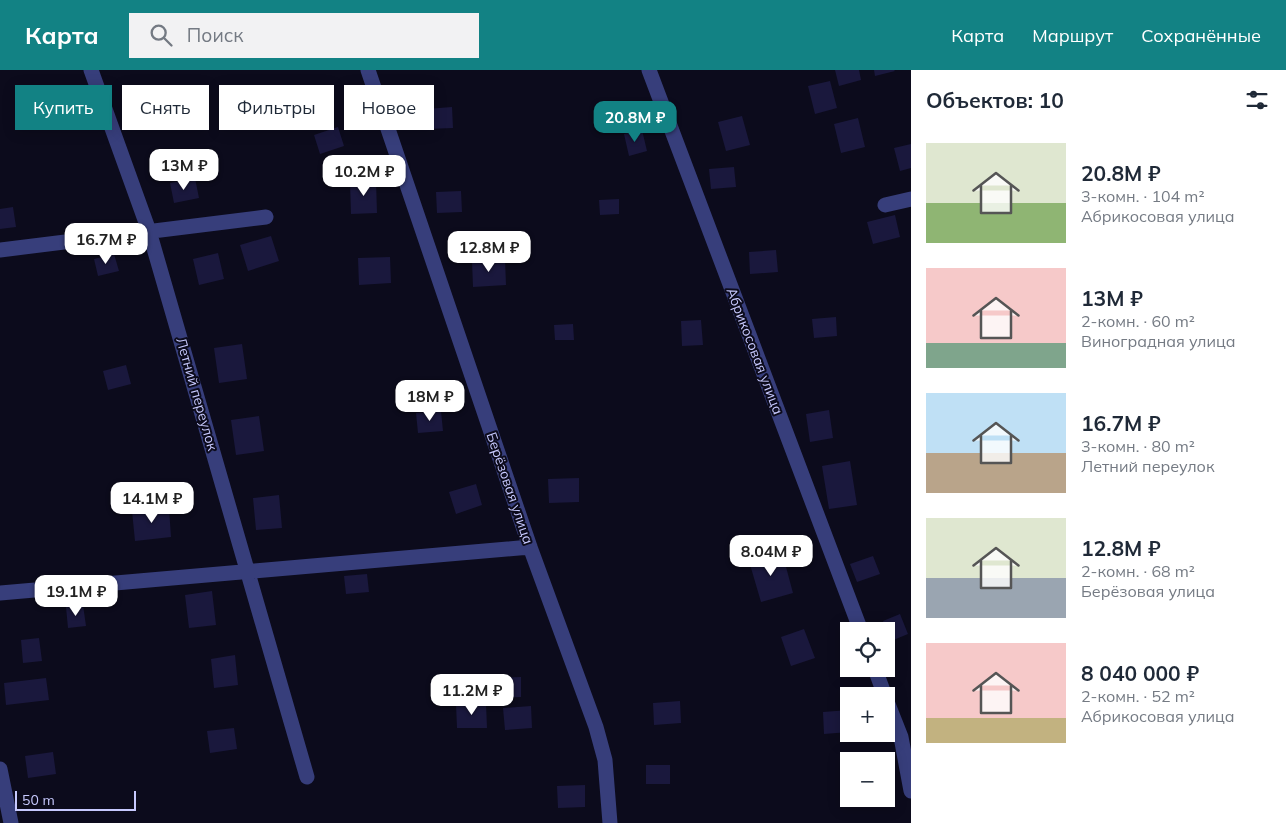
<!DOCTYPE html>
<html lang="ru">
<head>
<meta charset="utf-8">
<style>
  body { margin:0; font-family:Mulish,sans-serif; background:#f2f2f3; color:#1f2937; height:100vh; display:flex; flex-direction:column; font-size:19px; white-space:nowrap }
  * { box-sizing:border-box; margin:0 }
  p { font-size:16px; color:#747a83 }
  .icon { flex:none; width:28px; height:28px; fill:none; stroke:currentColor; stroke-width:2; stroke-linecap:round; stroke-linejoin:round }
  .map { position:relative; flex:1; overflow:hidden }
  .side { display:flex; flex-direction:column; background:#fff; width:375px }
  .side>* { flex:none }
  .guide { position:absolute; left:15px; top:15px; width:475px; height:45px; display:flex; gap:10px }
  .tools { position:absolute; left:840px; top:552px; display:grid; gap:10px }
  .tools a { display:grid; place-items:center; width:55px; height:55px; border-radius:0px; background:#fff; box-shadow:0 2px 12px #0003; font-size:25px }
  .scale { position:absolute; left:15px; bottom:12px; width:121px; box-sizing:border-box; padding-left:5px; border:2px solid #c7c9fe; border-top:0; font-size:14px; line-height:18px; white-space:nowrap; color:#c7c9fe; -webkit-text-stroke:4px #0c0b1c; paint-order:stroke }
  .price { position:absolute; translate:-50% -42px; padding:0 11px; border-radius:10px; background:#fff; color:#222; font-size:16px; line-height:32px; filter:drop-shadow(0 1px 2px #0008) }
  .price::after { content:''; position:absolute; left:50%; top:30px; width:15px; height:11px; margin-left:-8px; background:inherit; clip-path:polygon(0 0,100% 0,50% 100%) }
  .price.current { background:#128284; color:#fff }
  ul { padding:0; list-style:none }
  li { display:flex; align-items:center; gap:15px; height:125px; padding:0 15px }
  li span { display:grid; place-items:center; flex:none; width:140px; height:100px; border-radius:0px; color:#555 }
  li>.icon { margin-inline-start:auto }
  span .icon { width:60px; height:60px; fill:#fffc; stroke-width:1 }
  li b { font-size:21px }
  h2 { display:flex; justify-content:space-between; align-items:center; height:60px; padding:0 15px; font-size:21px }
  .tag { padding:0 18px; border-radius:0px; background:#fff; box-shadow:0 2px 12px #0003; font-size:18px; line-height:45px }
  .tag.current { background:#128284; color:#fff }
  header { display:flex; align-items:center; gap:30px; box-sizing:border-box; height:70px; padding:0 25px; background:#128284; color:#fff }
  header strong { font-size:24px }
  nav { display:flex; gap:28px; margin-inline-start:auto; font-size:18px }
  .search { width:350px; height:45px; background:#f2f2f3; display:flex; align-items:center; gap:12px; box-sizing:border-box; padding:0 18px; border-radius:0px; color:#747a83; font-size:19px }
  main { display:flex; flex:1; min-height:0 }
  .map>svg:first-child { display:block }
  .building { fill:#1a183d }
  .lines { fill:none; stroke-linecap:round; stroke-linejoin:round }
  .minor { stroke:#373e7b; stroke-width:15 }
  .labels { text-anchor:middle; stroke-width:4; stroke-linejoin:round; paint-order:stroke }
  .street-label { font-size:14px; fill:#c7c9fe; stroke:#0c0b1c }
</style>
</head>
<body>
<header>
<strong>Карта</strong>
<div class="search"><svg class="icon" aria-label="search" viewBox="0 0 24 24"><circle cx="10" cy="10" r="6"/><path d="M15 15l6 6"/></svg>Поиск</div>
<nav><a>Карта</a><a>Маршрут</a><a>Сохранённые</a></nav>
</header>
<main>
<div class="map">
<svg width="911" height="753" viewBox="0 0 911 753">
  <rect width="100%" height="100%" fill="#0c0b1c"/>
  <path class="building" d="M835,0h24l2,10 -22,6z
    M874,0h20l1,1 -20,5z
    M830,11l7,27 -22,6 -7,-28z
    M65,16l6,20 -25,7 -6,-20z
    M452,37l1,21 -26,1 -1,-20z
    M742,46l8,29 -24,6 -8,-29z
    M858,48l7,29 -24,6 -7,-29z
    M338,57l6,19 -24,8 -6,-19z
    M642,60l5,21 -18,5 -5,-22z
    M911,74v24l-11,3 -6,-23z
    M734,97l2,20 -25,2 -2,-20z
    M195,108l4,20 -25,5 -4,-20z
    M376,110l1,33 -26,1 -1,-32z
    M461,121l1,21 -25,1 -1,-21z
    M619,129v15l-19,1 -1,-15z
    M13,137l3,20 -16,2v-20z
    M895,145l5,22 -27,7 -6,-22z
    M271,166l8,25 -31,10 -8,-26z
    M776,180l2,22 -28,2 -1,-22z
    M218,183l6,26 -25,6 -6,-26z
    M114,184l5,17 -21,5 -4,-17z
    M390,187l1,26 -32,2 -1,-27z
    M505,189l1,26 -33,2 -1,-26z
    M836,247l1,19 -23,2 -2,-19z
    M701,250l2,25 -21,1 -1,-25z
    M573,254l1,16h-19l-1,-15z
    M242,274l5,35 -28,4 -5,-35z
    M126,295l5,19 -23,6 -5,-19z
    M829,340l4,28 -23,4 -4,-28z
    M441,341l2,20 -25,2 -2,-20z
    M259,346l5,35 -28,4 -5,-35z
    M850,391l7,44 -28,4 -7,-43z
    M579,408v24l-30,1 -1,-24z
    M476,414l6,21 -26,9 -7,-22z
    M279,425l3,33 -26,2 -3,-32z
    M169,438l2,29 -36,4 -3,-30z
    M782,482l11,41 -32,9 -12,-41z
    M873,486l7,18 -23,8 -7,-18z
    M367,504l2,18 -23,2 -2,-18z
    M212,521l4,34 -27,3 -4,-33z
    M83,535l3,21 -18,2 -2,-21z
    M900,544l8,20 -17,7 -8,-20z
    M804,559l11,29 -24,8 -10,-29z
    M39,568l3,23 -19,2 -2,-23z
    M235,585l3,30 -24,3 -3,-29z
    M521,607v20l-24,1 -1,-20z
    M46,608l3,22 -43,5 -2,-22z
    M680,631l1,22 -27,2 -1,-22z
    M486,633l1,25h-30l-1,-24z
    M531,636l1,22 -27,2 -2,-22z
    M849,640v22l-25,2 -1,-22z
    M234,658l3,21 -27,4 -3,-22z
    M53,682l3,22 -28,4 -3,-22z
    M646,695h24v19h-24z
    M585,715v22l-27,1 -1,-22z"/>
  <g class="lines">
    <path class="minor" d="M91,0l58,161 158,546
      M368,0l162,477 66,180 9,33 5,63
      M649,0l212,561
      M885,135l26,-6
      M0,180l266,-33
      M0,523l530,-46
      M875,599l10,27
      M886,629l15,38 10,54
      M0,699l11,54"/>
  </g>
  <g class="labels">
    <g class="street-label">
      <text transform="translate(755 281) rotate(69)" y="5">Абрикосовая улица</text>
      <text transform="translate(197 324) rotate(74)" y="5">Летний переулок</text>
      <text transform="translate(510 418) rotate(71)" y="5">Берёзовая улица</text>
    </g>
  </g>
</svg>
<div class="tools">
<a><svg class="icon" aria-label="locate" viewBox="0 0 24 24"><circle cx="12" cy="12" r="6"/><path d="M12 2v4M12 18v4M2 12h4M18 12h4"/></svg></a>
<a>+</a>
<a>−</a>
</div>
<div class="scale">50 m</div>
<b class="price current" style="left:635px;top:73px">20.8M ₽</b>
<b class="price" style="left:184px;top:121px">13M ₽</b>
<b class="price" style="left:364px;top:127px">10.2M ₽</b>
<b class="price" style="left:106px;top:195px">16.7M ₽</b>
<b class="price" style="left:489px;top:203px">12.8M ₽</b>
<b class="price" style="left:430px;top:352px">18M ₽</b>
<b class="price" style="left:152px;top:454px">14.1M ₽</b>
<b class="price" style="left:771px;top:507px">8.04M ₽</b>
<b class="price" style="left:76px;top:547px">19.1M ₽</b>
<b class="price" style="left:472px;top:646px">11.2M ₽</b>
<div class="guide">
<a class="tag current">Купить</a>
<a class="tag">Снять</a>
<a class="tag">Фильтры</a>
<a class="tag">Новое</a>
</div>
</div>
<section class="side">
<h2>Объектов: 10<svg class="icon" aria-label="filters" viewBox="0 0 24 24"><path d="M4 7h16M4 17h16"/><circle cx="9" cy="7" r="2"/><circle cx="15" cy="17" r="2"/></svg></h2>
<ul>
<li><span style="background:linear-gradient(#dfe7d0 60%,#8fb573 0)"><svg class="icon" aria-label="home" viewBox="0 0 24 24"><path d="M3 11l9-7 9 7M6 9v11h12V9"/></svg></span><div><b>20.8M ₽</b><p>3-комн. · 104 m²</p><p>Абрикосовая улица</p></div></li>
<li><span style="background:linear-gradient(#f6c9c9 75%,#7fa58c 0)"><svg class="icon" aria-label="home" viewBox="0 0 24 24"><path d="M3 11l9-7 9 7M6 9v11h12V9"/></svg></span><div><b>13M ₽</b><p>2-комн. · 60 m²</p><p>Виноградная улица</p></div></li>
<li><span style="background:linear-gradient(#bfe0f5 60%,#b9a48a 0)"><svg class="icon" aria-label="home" viewBox="0 0 24 24"><path d="M3 11l9-7 9 7M6 9v11h12V9"/></svg></span><div><b>16.7M ₽</b><p>3-комн. · 80 m²</p><p>Летний переулок</p></div></li>
<li><span style="background:linear-gradient(#dfe7d0 60%,#9aa5b1 0)"><svg class="icon" aria-label="home" viewBox="0 0 24 24"><path d="M3 11l9-7 9 7M6 9v11h12V9"/></svg></span><div><b>12.8M ₽</b><p>2-комн. · 68 m²</p><p>Берёзовая улица</p></div></li>
<li><span style="background:linear-gradient(#f6c9c9 75%,#c2b280 0)"><svg class="icon" aria-label="home" viewBox="0 0 24 24"><path d="M3 11l9-7 9 7M6 9v11h12V9"/></svg></span><div><b>8 040 000 ₽</b><p>2-комн. · 52 m²</p><p>Абрикосовая улица</p></div></li>
</ul>
</section>
</main>
</body>
</html>
